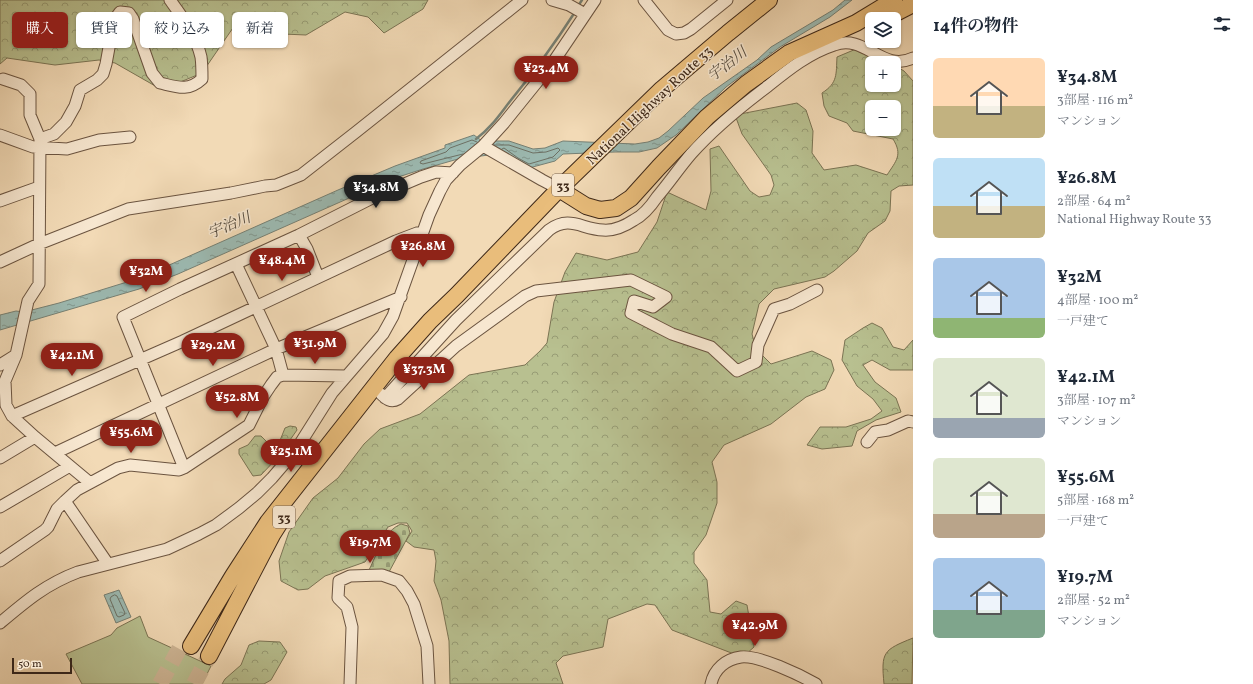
<!DOCTYPE html>
<html lang="ja">
<head>
<meta charset="utf-8">
<style>
  body { margin:0; font-family:Vollkorn,"Noto Serif JP",serif; background:#f2f2f3; color:#1f2937; height:100vh; display:flex; flex-direction:column; font-size:15px; white-space:nowrap }
  * { box-sizing:border-box; margin:0 }
  p { font-size:13px; color:#747a83 }
  .icon { flex:none; width:22px; height:22px; fill:none; stroke:currentColor; stroke-width:2; stroke-linecap:round; stroke-linejoin:round }
  .map { position:relative; flex:1; overflow:hidden }
  .side { display:flex; flex-direction:column; background:#fff; width:340px }
  .side>* { flex:none }
  .top-card { position:absolute; left:12px; top:12px; width:380px; height:36px; display:flex; gap:8px }
  .tools { position:absolute; left:865px; top:12px; display:grid; gap:8px }
  .tools a { display:grid; place-items:center; width:36px; height:36px; border-radius:6px; background:#fff; box-shadow:0 1px 3px #0004; font-size:20px }
  .scale { position:absolute; left:12px; bottom:10px; width:60px; box-sizing:border-box; padding-left:4px; border:2px solid #3e2818; border-top:0; font-size:11px; line-height:14px; white-space:nowrap; color:#3e2818; -webkit-text-stroke:3px #f7e7d0; paint-order:stroke }
  .price { position:absolute; translate:-50% -34px; padding:0 9px; border-radius:14px; background:#8f2418; color:#fff; font-size:13px; line-height:26px; filter:drop-shadow(0 1px 2px #0008) }
  .price::after { content:''; position:absolute; left:50%; top:24px; width:12px; height:9px; margin-left:-6px; background:inherit; clip-path:polygon(0 0,100% 0,50% 100%) }
  .price.current { background:#222; color:#fff }
  ul { padding:0; list-style:none }
  li { display:flex; align-items:center; gap:12px; height:100px; padding:0 20px }
  li span { display:grid; place-items:center; flex:none; width:112px; height:80px; border-radius:6px; color:#555 }
  li>.icon { margin-inline-start:auto }
  span .icon { width:48px; height:48px; fill:#fffc; stroke-width:1 }
  li b { font-size:17px }
  h2 { display:flex; justify-content:space-between; align-items:center; height:48px; padding:0 20px; font-size:17px }
  .pill { padding:0 14px; border-radius:6px; background:#fff; box-shadow:0 1px 3px #0004; font-size:14px; line-height:36px }
  .pill.current { background:#8f2418; color:#fff }
  main { display:flex; flex:1; min-height:0 }
  .map>svg:first-child { display:block }
  .green { fill:#b8c090; stroke:#7b7454 }
  .forest { fill:url(#forest-crowns); stroke:#7b7454; fill-rule:evenodd }
  .cemetery { fill:url(#cemetery-stones); stroke:#7b7454 }
  .water { fill:url(#water-ripples); stroke:#768074 }
  .lines { fill:none; stroke-linecap:round; stroke-linejoin:round }
  .shore { stroke:#6d7165; stroke-width:1 }
  .stream { stroke:#768074; stroke-width:2.5 }
  .highway-tunnel { stroke:#ceb696; stroke-width:16; stroke-dasharray:16 8; stroke-linecap:butt }
  .minor-casing { stroke:#6b5440; stroke-width:13 }
  .highway-casing { stroke:#3e2818; stroke-width:18 }
  .minor { stroke:#f7e7d0; stroke-width:11 }
  .highway { stroke:#e9bd7b; stroke-width:16 }
  .labels { text-anchor:middle; stroke-width:3; stroke-linejoin:round; paint-order:stroke }
  .shield { fill:#f7e7d0; stroke:#76614f; stroke-width:1 }
  .shield-label { font-size:13px; font-weight:bold; fill:#3e2818 }
  .street-label { font-size:14px; fill:#3e2818; stroke:#f7e7d0 }
  .water-label { font-size:15px; font-style:italic; fill:#564c3e; stroke:#f7e7d0 }
</style>
</head>
<body>
<main>
<div class="map">
<svg width="913" height="684" viewBox="0 0 913 684">
  <defs>
    <pattern id="forest-crowns" width="20" height="18" patternUnits="userSpaceOnUse"><rect width="20" height="18" fill="#b8c090"/><path d="M2 6a3 3 0 1 1 6 0M12 15a3 3 0 1 1 6 0" fill="none" stroke="#979c75"/></pattern>
    <pattern id="cemetery-stones" width="16" height="16" patternUnits="userSpaceOnUse"><rect width="16" height="16" fill="#b8c090"/><path d="M2 7V4a2 2 0 0 1 4 0v3zM10 15v-3a2 2 0 0 1 4 0v3z" fill="#979c75"/></pattern>
    <pattern id="water-ripples" width="26" height="14" patternUnits="userSpaceOnUse"><rect width="26" height="14" fill="#9cbab2"/><path d="M2 4q2-2 4 0t4 0M15 11q2-2 4 0t4 0" fill="none" stroke="#819790"/></pattern>
  </defs>
  <rect width="100%" height="100%" fill="#f2dab6"/>
  <filter id="stains"><feTurbulence type="fractalNoise" baseFrequency=".005" numOctaves="4"/><feColorMatrix values="0 0 0 0 .2 0 0 0 0 .09 0 0 0 0 .02 0 0 0 .5 -.17"/></filter>
  <radialGradient id="worn" r=".72"><stop offset=".6" stop-color="#630" stop-opacity="0"/><stop offset="1" stop-color="#630" stop-opacity=".3"/></radialGradient>
  <path class="green" d="M140,616l8,21 63,29 -9,18h-120l-16,-30 45,-19 6,-7z"/>
  <path class="forest" d="M0,0h428l-5,9 -39,24 -16,-16 -23,-5 -39,23 -23,-1 -46,-12 -35,51 -29,12 -16,2 -42,-24 -16,-3 -44,5 -48,-7 -7,6z
    M856,49l34,14h-18v22h22v-20l10,6 9,10v104l-14,1 -8,5 -1,20 -5,10 -17,12 -11,18 -23,20 -9,6 -51,12 -15,15 -7,30 4,15 15,15 41,-13 19,9 3,10 -9,19 -19,8 -35,27 -47,21 -12,17 5,20v21l-11,32 -12,17v11l13,17 3,32 11,2 15,-13 11,4 7,42 -8,7h-12l-62,-24 -17,-25 -8,-1 -39,15 -5,28 -40,9 -7,7 7,21h-113l-1,-43 -8,-41 -7,-19 2,-20 -2,-11 -20,-3 -8,-6 6,-10 -5,-8h-9l-10,4 -23,35 -40,14 -17,13 -10,1 -17,-9 -2,-20 10,-29 24,-34 25,-20 26,-34 16,-15 40,-15 49,-39 56,-10 15,-14 7,-8 7,-41 11,-30 11,-19 31,7 31,-8 19,-30 10,-30 39,18 5,-19 -1,-42 9,-3 31,45 9,6 11,-2 4,-10 -3,-10 -29,-41 -7,-19 62,-12 9,7 7,21 -1,22 12,17 32,-5 31,10c9,-14 16,-20 6,-36l-40,-8 -6,-8 -18,-7 -5,-10 -2,-13c16,-10 14,-19 15,-36zM872,107h22v22h-22z
    M872,323l10,5 11,19 11,3 9,-10v30h-23l-18,-10 -9,5 12,17 21,16 5,14 -25,8 -19,11 -5,15 -30,3 -15,-4 13,-18h26l25,-8 11,-8 -9,-12 -16,-13 -15,-26 3,-20 18,-12z
    M290,426l6,1 1,3 -19,27 -17,18 -8,1 -14,-22v-5l9,-4 7,-9h6l9,9 5,2 4,-4 6,-15z
    M913,638l-1,46h-28c-3,-32 -1,-34 29,-46z
    M259,641l21,1 7,10 -16,28 -7,4h-42l3,-5 16,-14 8,-20z"/>
  <path class="cemetery" d="M401,524l7,2 2,7 -21,39 -20,-2c8,-16 15,-39 32,-46z"/>
  <path class="water" d="M845,0h7l-22,17 -50,30 -54,40 -50,48 -19,13 -18,4h-24l-52,2 -8,7 -26,7 -25,-15 -46,6 -35,10 -31,10 -214,95 -39,15 -139,41v-15l16,-4 8,1 35,-9 81,-25 198,-88 57,-24 50,-18v-3l29,-10 8,6h27l24,8 12,-1 18,-7 72,3 13,-2 11,-4 9,-7 35,-33 54,-38 14,-13 62,-37z
    M119,590l12,27 -15,6 -12,-28z"/>
  <g class="lines">
    <path class="shore" d="M494,145h15l24,8 13,-1 12,-4 2,2 -7,7 -24,7 -11,-6 -14,-10 -2,1
      M463,154l-40,10 -3,-1 1,-2 25,-9 4,-4 22,-8 5,2
      M115,595l2,1 8,17 -1,2 -5,2 -2,-1 -7,-17 1,-2z"/>
    <path class="stream" d="M578,6l4,-6
      M476,139c15,-11 24,-25 35,-39 23,-28 44,-57 64,-88"/>
    <path class="highway-tunnel" d="M160,684l23,-42
      M194,684l15,-28"/>
    <g class="minor-casing">
      <path id="minor" d="M552,0l17,5 16,9
        M644,0l24,30 8,4 8,-1 7,-4 36,-29
        M3,79l18,6 9,9v21l10,24
        M0,135l33,12 34,2 32,-9 31,-3
        M483,146l59,34 17,9
        M0,201l39,-14
        M299,235l75,-38 47,-20 15,-5 17,1
        M0,262l39,-18 89,-35 103,-16 34,-7 11,-1 25,-10 55,-43 166,-132
        M236,264l40,85 7,26
        M0,365l16,-10
        M381,394c5,5 10,9 17,5l58,-53 69,-50 11,-5 95,-11 35,17 -13,10 -19,-6 -3,12 41,21 39,13 26,24 19,-9 2,-17 16,-36 16,-5 27,-14
        M385,398l71,-78 93,-90c21,-15 32,-1 54,0 11,1 22,-4 31,-10 10,-5 17,-14 23,-23 12,-14 22,-29 34,-43 23,-26 49,-47 77,-68 20,-16 41,-33 66,-41 31,-12 48,28 79,13
        M12,416l171,-75 213,-100 21,-8 6,-1
        M867,442l8,-10 13,-2 20,-9 5,1
        M55,453l221,-104 125,-52
        M0,458l35,-21
        M184,468l-61,-151 57,-28 119,-54 8,14 11,28
        M89,482l-54,-45 -23,-21 -6,-11 -1,-24 11,-26 12,-54 11,-17 1,-145 14,-5 12,-12 9,-16 5,-16 17,-10 6,-6 3,-10 8,-44 6,-8 9,1 4,6 19,54 8,10c17,4 28,9 42,-4 0,-7 0,-15 -1,-22 -5,-22 -18,-39 -31,-57
        M0,507l70,-41
        M0,561l45,-31 3,-3 9,-18 8,-8
        M108,564l-43,-63 12,-11 41,-22 12,-3 49,5 5,-2 65,-43 14,-28 8,-12 6,-8 6,-2 63,1
        M0,623c26,-22 46,-39 78,-51l89,-23 32,-15 17,-9 23,-17 18,-15 15,-15 24,-28 36,-57 51,-59 10,-18 36,-101 11,-24 6,-11 14,-15 23,-19 21,-23 50,-62 41,-61
        M350,684l2,-57 -5,-20 -9,-9 1,-17 11,-5 32,-1 17,6 8,10 7,13 13,42 2,38
        M711,684c3,-15 15,-25 30,-27 18,-2 59,18 75,27"/>
    </g>
    <g class="highway-casing">
      <path id="highway" d="M879,19l7,-1 27,-14
        M559,189l27,17 14,4 16,-2 15,-10 28,-31 48,-50 39,-33 43,-31 67,-30 38,-23
        M191,646l42,-70 35,-54 129,-164 33,-37 27,-26 102,-106 103,-100 66,-56 41,-33
        M209,656l63,-121 7,-11"/>
    </g>
    <use href="#minor" class="minor"/>
    <use href="#highway" class="highway"/>
  </g>
  <g class="labels">
    <g class="shield">
      <rect x="552" y="174" width="22" height="22" rx="3"/>
      <rect x="273" y="506" width="22" height="22" rx="3"/>
    </g>
    <g class="shield-label">
      <text x="563" y="190">33</text>
      <text x="284" y="522">33</text>
    </g>
    <g class="street-label">
      <text transform="translate(649 105) rotate(-43)" y="5">National Highway Route 33</text>
    </g>
    <g class="water-label">
      <text transform="translate(727 64) rotate(-38)" y="5">宇治川</text>
      <text transform="translate(229 225) rotate(-23)" y="5">宇治川</text>
    </g>
  </g>
  <rect width="100%" height="100%" filter="url(#stains)"/>
  <rect width="100%" height="100%" fill="url(#worn)"/>
</svg>
<div class="tools">
<a><svg class="icon" aria-label="layers" viewBox="0 0 24 24"><path d="M12 4l9 5-9 5-9-5zM3 14l9 5 9-5"/></svg></a>
<a>+</a>
<a>−</a>
</div>
<div class="scale">50 m</div>
<b class="price" style="left:546px;top:90px">¥23.4M</b>
<b class="price current" style="left:376px;top:209px">¥34.8M</b>
<b class="price" style="left:423px;top:268px">¥26.8M</b>
<b class="price" style="left:282px;top:282px">¥48.4M</b>
<b class="price" style="left:146px;top:293px">¥32M</b>
<b class="price" style="left:315px;top:365px">¥31.9M</b>
<b class="price" style="left:213px;top:367px">¥29.2M</b>
<b class="price" style="left:72px;top:377px">¥42.1M</b>
<b class="price" style="left:424px;top:391px">¥37.3M</b>
<b class="price" style="left:237px;top:419px">¥52.8M</b>
<b class="price" style="left:131px;top:454px">¥55.6M</b>
<b class="price" style="left:291px;top:473px">¥25.1M</b>
<b class="price" style="left:370px;top:564px">¥19.7M</b>
<b class="price" style="left:755px;top:647px">¥42.9M</b>
<div class="top-card">
<a class="pill current">購入</a>
<a class="pill">賃貸</a>
<a class="pill">絞り込み</a>
<a class="pill">新着</a>
</div>
</div>
<section class="side">
<h2>14件の物件<svg class="icon" aria-label="filters" viewBox="0 0 24 24"><path d="M4 7h16M4 17h16"/><circle cx="9" cy="7" r="2"/><circle cx="15" cy="17" r="2"/></svg></h2>
<ul>
<li><span style="background:linear-gradient(#ffd9b3 60%,#c2b280 0)"><svg class="icon" aria-label="home" viewBox="0 0 24 24"><path d="M3 11l9-7 9 7M6 9v11h12V9"/></svg></span><div><b>¥34.8M</b><p>3部屋 · 116 m²</p><p>マンション</p></div></li>
<li><span style="background:linear-gradient(#bfe0f5 60%,#c2b280 0)"><svg class="icon" aria-label="home" viewBox="0 0 24 24"><path d="M3 11l9-7 9 7M6 9v11h12V9"/></svg></span><div><b>¥26.8M</b><p>2部屋 · 64 m²</p><p>National Highway Route 33</p></div></li>
<li><span style="background:linear-gradient(#a9c7e8 75%,#8fb573 0)"><svg class="icon" aria-label="home" viewBox="0 0 24 24"><path d="M3 11l9-7 9 7M6 9v11h12V9"/></svg></span><div><b>¥32M</b><p>4部屋 · 100 m²</p><p>一戸建て</p></div></li>
<li><span style="background:linear-gradient(#dfe7d0 75%,#9aa5b1 0)"><svg class="icon" aria-label="home" viewBox="0 0 24 24"><path d="M3 11l9-7 9 7M6 9v11h12V9"/></svg></span><div><b>¥42.1M</b><p>3部屋 · 107 m²</p><p>マンション</p></div></li>
<li><span style="background:linear-gradient(#dfe7d0 70%,#b9a48a 0)"><svg class="icon" aria-label="home" viewBox="0 0 24 24"><path d="M3 11l9-7 9 7M6 9v11h12V9"/></svg></span><div><b>¥55.6M</b><p>5部屋 · 168 m²</p><p>一戸建て</p></div></li>
<li><span style="background:linear-gradient(#a9c7e8 65%,#7fa58c 0)"><svg class="icon" aria-label="home" viewBox="0 0 24 24"><path d="M3 11l9-7 9 7M6 9v11h12V9"/></svg></span><div><b>¥19.7M</b><p>2部屋 · 52 m²</p><p>マンション</p></div></li>
</ul>
</section>
</main>
</body>
</html>
